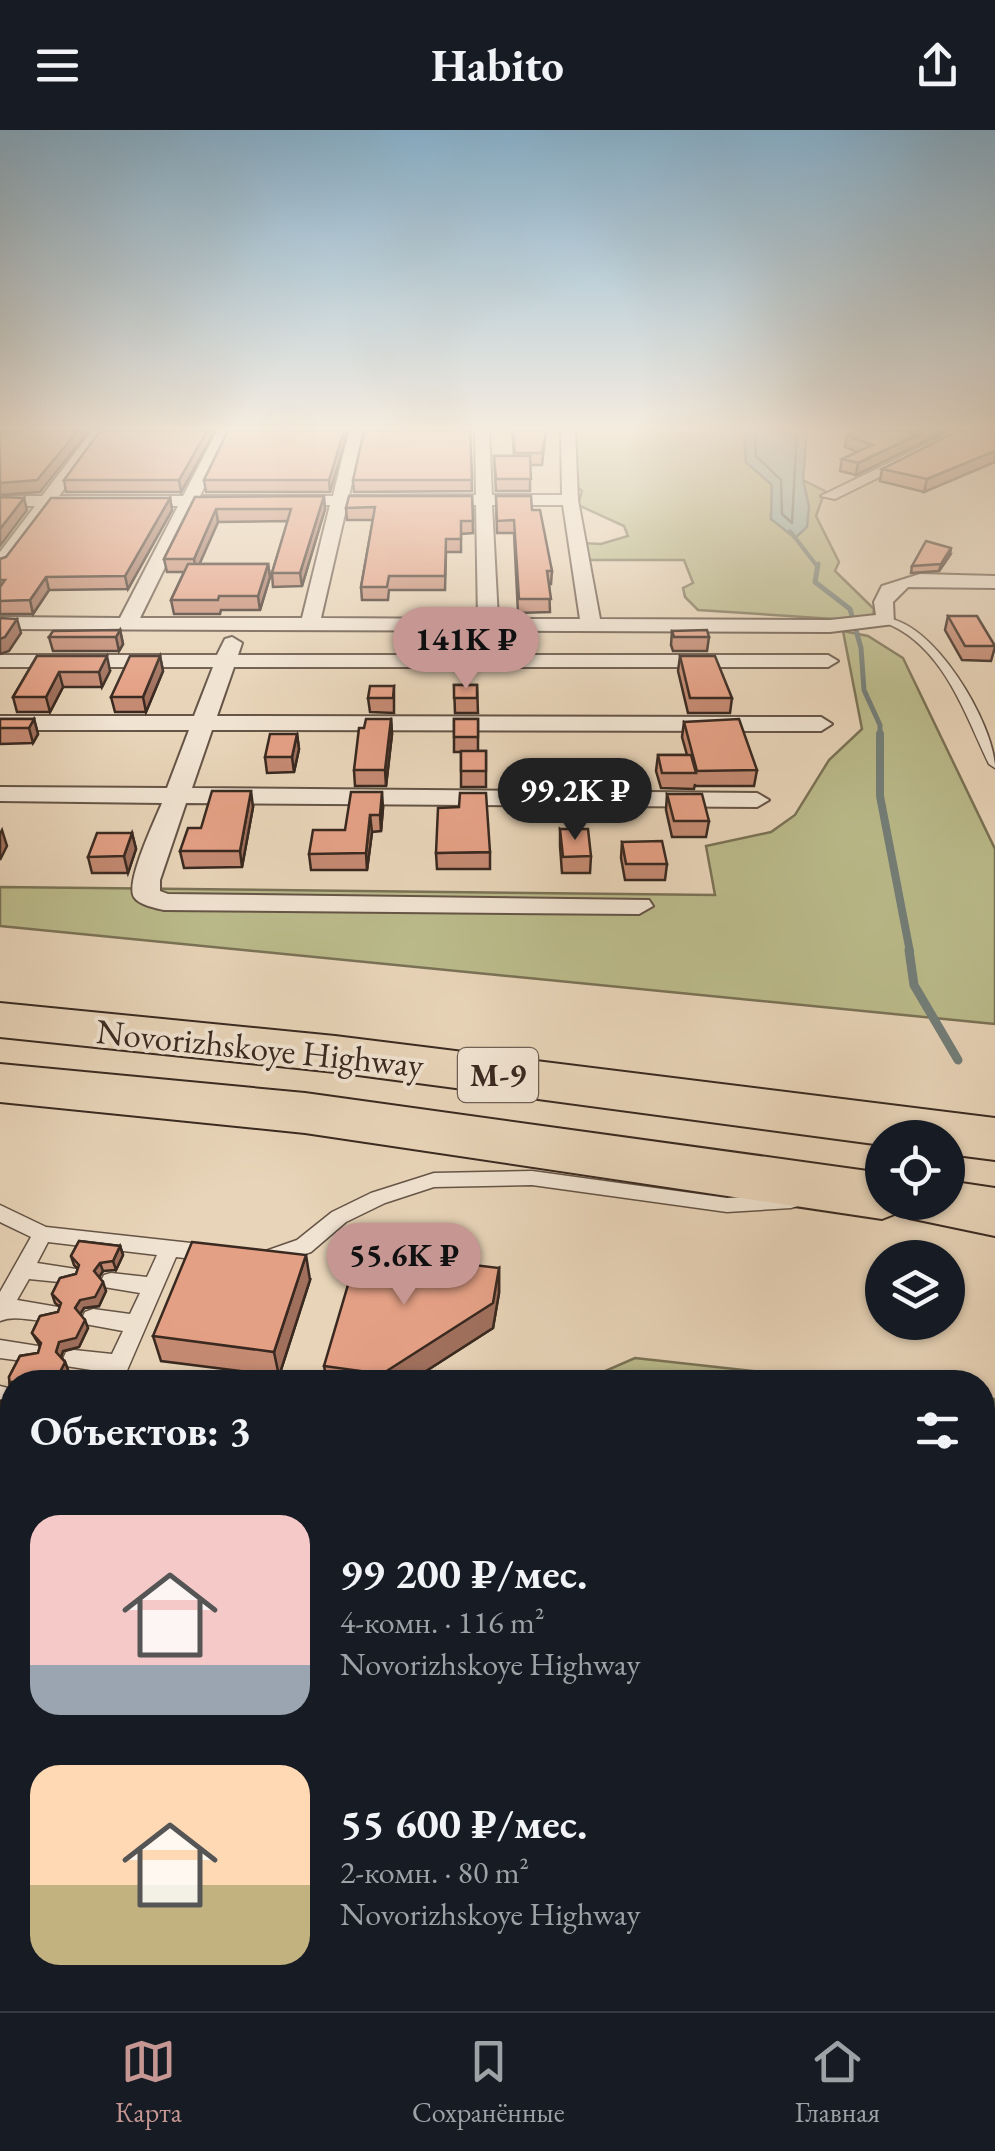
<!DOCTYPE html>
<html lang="ru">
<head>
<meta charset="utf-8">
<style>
  body { margin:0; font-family:"EB Garamond",serif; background:#242831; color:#f1f3f6; height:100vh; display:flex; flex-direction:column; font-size:38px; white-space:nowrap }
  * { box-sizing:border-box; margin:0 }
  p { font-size:32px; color:#9ea1a6 }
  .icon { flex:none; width:55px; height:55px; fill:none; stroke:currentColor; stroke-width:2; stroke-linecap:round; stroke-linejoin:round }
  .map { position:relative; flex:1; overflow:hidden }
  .side { position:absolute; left:0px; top:1240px; width:995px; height:642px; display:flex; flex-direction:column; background:#171b24; border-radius:40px 40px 0 0; box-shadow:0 2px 8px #0004 }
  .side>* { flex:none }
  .buttons { position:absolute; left:865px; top:990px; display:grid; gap:20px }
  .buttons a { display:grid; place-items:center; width:100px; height:100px; border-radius:50%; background:#171b24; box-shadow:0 2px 8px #0004; font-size:50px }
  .price { position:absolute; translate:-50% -85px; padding:0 22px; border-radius:35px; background:#c59692; color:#111; font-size:32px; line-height:65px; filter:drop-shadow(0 2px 5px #0008) }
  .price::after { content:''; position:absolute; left:50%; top:60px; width:30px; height:22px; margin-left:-15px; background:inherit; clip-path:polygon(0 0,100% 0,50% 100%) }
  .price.current { background:#222; color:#fff }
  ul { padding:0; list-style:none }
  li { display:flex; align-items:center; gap:30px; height:250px; padding:0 30px }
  li span { display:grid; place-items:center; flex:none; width:280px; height:200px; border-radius:30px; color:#555 }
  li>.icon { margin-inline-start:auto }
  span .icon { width:120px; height:120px; fill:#fffc; stroke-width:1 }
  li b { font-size:42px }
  h2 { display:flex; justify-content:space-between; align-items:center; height:120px; padding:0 30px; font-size:42px }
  header { display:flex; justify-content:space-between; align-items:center; height:130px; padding:0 30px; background:#171b24; font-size:45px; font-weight:700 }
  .menu { display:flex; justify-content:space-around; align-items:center; height:140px; border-top:2px solid #363941; background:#171b24; font-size:28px; color:#9ea1a6 }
  .menu a { display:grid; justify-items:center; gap:5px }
  .menu .current { color:#c59692 }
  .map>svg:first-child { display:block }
  .green { fill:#bbbb8b; stroke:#7a7256; stroke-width:2.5 }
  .water { fill:#98b7b4; stroke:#727e79; stroke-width:2.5 }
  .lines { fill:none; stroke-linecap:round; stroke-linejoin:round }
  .shore { stroke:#68706a; stroke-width:2.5 }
  .stream-far3 { stroke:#727e79; stroke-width:4 }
  .stream-far2 { stroke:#727e79; stroke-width:5 }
  .stream-far1 { stroke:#727e79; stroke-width:8 }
  .stream { stroke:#727e79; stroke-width:9 }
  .service-casing { stroke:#655446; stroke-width:3 }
  .minor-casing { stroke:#655446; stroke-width:4 }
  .motorway-casing { stroke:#392920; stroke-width:4 }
  .service { fill:#f0e3d1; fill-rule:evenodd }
  .minor { fill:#f0e3d1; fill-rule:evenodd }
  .motorway { fill:#e8d4b8; fill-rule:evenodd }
  .wall { fill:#c48a72; stroke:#392920; stroke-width:2.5 }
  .shaded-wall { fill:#a0705d; stroke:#392920; stroke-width:2.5 }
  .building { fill:#e4a085; stroke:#392920; stroke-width:2.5 }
  .labels { text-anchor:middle; stroke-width:8; stroke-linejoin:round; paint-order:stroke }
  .shield { fill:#f0e3d1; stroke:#706155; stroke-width:2.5 }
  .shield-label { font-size:32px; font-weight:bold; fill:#392920 }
  .street-label { font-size:35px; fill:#392920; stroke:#f0e3d1 }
</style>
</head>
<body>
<header><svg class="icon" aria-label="menu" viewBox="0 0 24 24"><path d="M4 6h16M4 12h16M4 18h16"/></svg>Habito<svg class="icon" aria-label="share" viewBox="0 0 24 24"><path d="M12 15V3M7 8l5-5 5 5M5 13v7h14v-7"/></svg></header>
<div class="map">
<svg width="995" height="1881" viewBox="0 0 995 1881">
  <rect width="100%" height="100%" fill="#e8d4b8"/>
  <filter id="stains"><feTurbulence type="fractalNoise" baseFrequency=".002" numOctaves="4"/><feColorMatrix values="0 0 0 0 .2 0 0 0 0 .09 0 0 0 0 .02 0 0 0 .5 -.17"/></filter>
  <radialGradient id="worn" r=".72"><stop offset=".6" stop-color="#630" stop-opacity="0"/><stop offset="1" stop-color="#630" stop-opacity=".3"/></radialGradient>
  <path class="green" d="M576,301h168l2,31 26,23 -1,34 25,15 13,-27 -6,-27 22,11 -9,25 23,46 -4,9 39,38 -1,7 -24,4 -151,-10 -13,-13 -2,-9 10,-5 -9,-23h-97l-5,-17 19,1 27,-8 -4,-10 -46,-21 4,-14 -7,-6z
    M843,501l25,5 35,22 92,191v175l-995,-98v-39l715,8 -9,-49 65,-14 24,-17 34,-55 33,-31z
    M635,1228l216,24h-271z
    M983,1268l12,1v612h-995v-267l12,-9v265h970z"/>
  <path class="water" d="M744,301h63l-4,49 6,27 -2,20 -12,11 -24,-19 1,-34 -26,-23z"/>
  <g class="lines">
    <path class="shore" d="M754,301l2,25 25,24 1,34 10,9 5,-92"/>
    <path class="stream-far3" d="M790,401l27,35"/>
    <path class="stream-far2" d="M818,434l-3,18 35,27 11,39 3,42 16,35v11"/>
    <path class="stream-far1" d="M880,604v62l30,156"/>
    <path class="stream" d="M909,820l5,35 44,75"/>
    <g class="service-casing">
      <path id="service" d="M883,488c49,0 112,106 112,150l-6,-4c-25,-52 -47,-121 -106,-142z
        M532,1041l195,27 64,-4 7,2 3,5 -3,5 -7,2 -64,4 -195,-27 -98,2 -49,16 -39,19 -35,30 -47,16 -7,-2 -3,-6 3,-6 40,-14 35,-28 39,-19 63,-20z
        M0,1075l46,22 163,18 7,2 3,6 -3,6 -7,2 -33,-4 -54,125h-22l4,-10 -38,-6 -3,-7 3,-7 8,-2 38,4 11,-23 -38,-7 -3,-6 3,-6 8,-3 37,5 10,-21 -36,-6 -3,-6 3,-6 7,-2 36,4 10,-22 -109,-13 -11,21 39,6 3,6 -3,6 -7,2 -40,-4 -12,21 41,7 3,6 -3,6c-20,6 -39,-6 -58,2v-29l31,-55 -31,-15z
        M0,1210l38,6 3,7 -3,7 -8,2 -30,-4z
        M0,1256l12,3v16l-12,1z"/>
    </g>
    <g class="minor-casing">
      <path id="minor" d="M92,301h14l-47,65h124l34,-65h14l-31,65h133l16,-65h14l-14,65 127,-1 -1,-64h14l3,64h70l-1,-64h14l3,69 22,119 230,1 46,-5 -2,-13 8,-16 38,-12 75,2v12l-87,-1 -15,15 1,22 -64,8 -830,-3v-12l120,1 58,-112h-126l-46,62 -6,1v-17l35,-46h-35v-10h42zM330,375l-28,113h-162l55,-112zM347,375h129l2,114 -157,-1zM492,375h71l17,114h-82z
        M954,301h18l-137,68 -14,-3z
        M232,507l10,6 -4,12h590l10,6 -10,6h-594l-17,49 604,1 11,7 -11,7 -609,-1 -20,58 565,5 12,7 -12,7 -571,-4 -26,77v11l8,3 481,6 4,6 -14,8 -475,-4c-9,-2 -25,-5 -30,-13 -9,-14 21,-77 28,-94l-162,-2v-14l167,1 22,-58h-189v-14h194l19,-49h-213v-12h217l8,-16z"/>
    </g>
    <g class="motorway-casing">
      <path id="motorway" d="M0,873l335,33 660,82v42l-47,-6v-16h-66v7l-547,-73 -335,-35z
        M0,934l305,29 577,80v29h66v-21l47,7v48l-86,-18 -4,-8 -23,9 -577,-86 -305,-31z"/>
    </g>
    <use href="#service" class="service"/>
    <use href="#minor" class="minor"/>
    <use href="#motorway" class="motorway"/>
  </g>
  <path class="wall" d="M215,301l-34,61h-115l-2,-12z
    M228,301h120l-18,61h-124l-2,-12z
    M470,301l2,60 -118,1 -1,-12z
    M512,301h34l-4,34h-12v26h-34l-2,-35h20z
    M946,301l-90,44 -16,-4 2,-12 16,-7 -13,-5 2,-12z
    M995,301v31l-71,30 -44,-11 2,-12z
    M472,366l1,37 -12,1v18h-15l-1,38h-56l-1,10h-26l-1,-13 12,-67h-26l-1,-12z
    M496,366l36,14 20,61 -1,13h-2l1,28 -32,1 -4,-80h-17z
    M195,367l130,12 -23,77 -29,1 -1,-14 16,-52 -70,1 -19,42h69l2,13 -10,33h-39l-1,4h-46l-3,-14 13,-28h-17l-3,-13z
    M170,368l2,12 -44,79 -79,1 -16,24h-33v-55z
    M950,425l-11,16 -28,2 1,-7z
    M948,486l47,31 -4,14 -29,-1 -17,-30z
    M120,500l3,14 -4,7h-66l-4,-14z
    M672,501l37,6 -2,14h-34l-2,-6z
    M37,526l73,15 -8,16h-39l-13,25h-33l-4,-15z
    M160,526l3,15 -17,41h-31l-4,-15z
    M680,526l52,42 -2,15h-42l-10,-42z
    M454,555h23l1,28h-23z
    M394,556v27l-24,-1 -2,-14z
    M0,589h34l4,15 -5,9 -33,1z
    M391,589l1,15 -6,52h-31l-1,-16 10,-42z
    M454,589h24v32h8v36h-25v-35h-7z
    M684,592l73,48 -3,16h-59v-2l-1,5 -33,-1 -5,-17 2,-16h29l-5,-18z
    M297,604l2,15 -5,23 -27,1 -2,-16z
    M667,664l42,27 -3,16h-34l-6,-27z
    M253,677l-11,60 -58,1 -4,-17 21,-23z
    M383,678l-2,23 -9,1 -5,38h-56l-2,-16z
    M560,699l31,27 -1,17h-28l-2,-27z
    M132,703l4,16 -8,24h-36l-4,-16z
    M622,712l45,22 -2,16h-40l-4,-22z
    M490,722v17h-53l-1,-16z
    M79,1111l41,5 3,9 -7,15 -13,1 -4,6 7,14 -7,15 -15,2 -4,6 8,14 -9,19 -16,4 -2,6 4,5 3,8 -5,12h-51v43l-12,-2v-22l11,-2 -2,-22 11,-21 18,-3 2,-7 -8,-13 8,-17 18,-4 2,-5 -5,-4 -3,-9 8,-16 16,-4 2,-5 -4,-4 -3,-9z
    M499,1138v25l-6,35 -84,54h-82l-3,-16z
    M310,1150l-31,96 -118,-15 -8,-25z"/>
  <path class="shaded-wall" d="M78,301h11l-49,61 -40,3v-12z
    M207,301h8l-34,61 -2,-12z
    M344,301h4l-18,61 -1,-12z
    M925,301h21l-90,44 2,-12z
    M995,321v11l-71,30 3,-13z
    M324,366l1,13 -23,77 -2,-13z
    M24,368l3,12 -27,36v-17z
    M170,368l2,12 -44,79 -3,-13z
    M216,379l2,13 -22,50 -2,-13z
    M951,418l-1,7 -11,16 2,-7z
    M268,434l2,13 -10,33 -2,-14z
    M46,447l3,13 -16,24 -3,-14z
    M17,489l4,14 -12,18 -9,3v-15z
    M120,500l3,14 -4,7 -3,-14z
    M107,526l3,15 -8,16 -3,-15z
    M160,526l3,15 -17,41 -3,-15z
    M59,542l4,15 -13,25 -4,-15z
    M34,589l4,15 -5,9 -4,-15z
    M391,589l1,15 -6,52 -1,-16z
    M297,604l2,15 -5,23 -2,-15z
    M251,661l2,16 -11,60 -2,-16z
    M382,662l1,16 -2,23 -1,-16z
    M370,685l2,17 -5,38 -1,-17z
    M2,700l5,16 -7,14v-26z
    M132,703l4,16 -8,24 -4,-17z
    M120,1116l3,9 -7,15 -3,-9z
    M306,1125l4,25 -31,96 -5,-24z
    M100,1133l3,8 -5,8 -4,-8z
    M499,1138v25l-6,35 -84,54h-26l-1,-8z
    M103,1152l3,9 -7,15 -15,2 -5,8 -4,-8 5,-8z
    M85,1190l3,8 -9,19 -16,4 -3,9 -4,-8 3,-10z
    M65,1232l3,8 -5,12h-8z"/>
  <path class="building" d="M0,301h78l-41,49 -37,3z
    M100,301h107l-28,49h-115z
    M228,301h116l-15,49h-125z
    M364,301h106l2,49h-119z
    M513,301h33l-4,22h-27z
    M856,301h69l-67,32 -16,-4 30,-14 -25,-10z
    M958,301h37v20l-68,28 -45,-10z
    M494,326h36l1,23h-35z
    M324,366l-24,77h-28l19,-64h-75l-22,50h-30l31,-62z
    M349,366h123l1,25h-12v18h-15l-1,37h-56l-2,11h-26l14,-80 -29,1z
    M496,366h35l1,14h8l12,61h-5l4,28h-32l-5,-79 -17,1z
    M0,367l24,1 -24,31z
    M51,368h119l-45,78 -79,1 -16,23 -30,1v-14l5,-7h-5v-21l6,-2z
    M926,411l25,7 -10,16 -29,2z
    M188,434h80l-10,32h-39l-1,4h-47z
    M948,486h29l18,30h-30z
    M0,488l17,1 -12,18 -5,2z
    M120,500l-4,7h-67l4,-6z
    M707,500l2,7h-35l-2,-6z
    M37,526h70l-8,16h-40l-13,25h-33z
    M130,526h30l-17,41h-32z
    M680,526h35l17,42h-42z
    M454,555h23v13h-23z
    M370,556h24l-1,12h-25z
    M0,589h34l-5,9h-29z
    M366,589h25l-6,51h-31l5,-42h5z
    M454,589h24v18h-24z
    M739,589l18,51 -60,1 -13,-49z
    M270,604h27l-5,23h-27z
    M461,621h25v20h-25z
    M658,625h33l5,18h-34z
    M212,661h39l-11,60h-60l8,-23h13z
    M351,662h31l-2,23h-10l-4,38 -57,1 4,-24h32z
    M460,663h26l4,59 -54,1 2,-45 21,-1z
    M667,664h35l7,27h-35z
    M560,699h28l3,27 -28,1z
    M97,703h35l-8,23 -36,1z
    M662,711l5,23h-41l-4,-22z
    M79,1111l41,5 -7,15 -13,2 -6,8 9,11 -8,15 -15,3 -5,8 10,12 -9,18 -17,4 -3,10 9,10 -10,20h-43v35l-12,-2v-14l11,-2 -2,-22 11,-21 18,-3 3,-10 -9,-10 8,-17 18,-4 3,-9 -9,-9 8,-16 16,-4 3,-9 -8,-9z
    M192,1112l114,13 -32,97 -121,-16z
    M358,1121l141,17 -6,35 -111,71 -58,-8z"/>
  <linearGradient id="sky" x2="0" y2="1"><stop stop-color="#88b5d3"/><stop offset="0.53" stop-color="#f5ecdf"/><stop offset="1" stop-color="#f5ecdf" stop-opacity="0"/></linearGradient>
  <rect width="995" height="564" fill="url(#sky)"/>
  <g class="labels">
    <rect class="shield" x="458" y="918" width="80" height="54" rx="8"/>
    <g class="shield-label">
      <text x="498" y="956">М-9</text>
    </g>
    <g class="street-label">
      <text transform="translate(260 918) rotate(6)" y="12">Novorizhskoye Highway</text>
    </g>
  </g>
  <rect width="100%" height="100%" filter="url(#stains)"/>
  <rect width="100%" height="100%" fill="url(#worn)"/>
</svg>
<div class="buttons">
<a><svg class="icon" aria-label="locate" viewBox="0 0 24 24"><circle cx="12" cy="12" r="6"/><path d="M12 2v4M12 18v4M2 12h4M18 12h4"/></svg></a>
<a><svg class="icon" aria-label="layers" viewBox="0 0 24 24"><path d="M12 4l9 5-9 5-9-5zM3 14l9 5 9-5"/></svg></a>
</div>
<b class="price" style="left:466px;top:562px">141K ₽</b>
<b class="price current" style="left:575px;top:713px">99.2K ₽</b>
<b class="price" style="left:404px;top:1178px">55.6K ₽</b>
<section class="side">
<h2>Объектов: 3<svg class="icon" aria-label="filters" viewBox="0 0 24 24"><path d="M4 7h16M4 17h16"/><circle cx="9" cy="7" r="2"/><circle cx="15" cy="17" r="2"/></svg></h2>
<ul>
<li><span style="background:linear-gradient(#f6c9c9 75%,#9aa5b1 0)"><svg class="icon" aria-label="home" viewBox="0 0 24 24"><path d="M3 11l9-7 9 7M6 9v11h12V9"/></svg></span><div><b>99 200 ₽/мес.</b><p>4-комн. · 116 m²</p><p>Novorizhskoye Highway</p></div></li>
<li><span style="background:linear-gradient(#ffd9b3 60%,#c2b280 0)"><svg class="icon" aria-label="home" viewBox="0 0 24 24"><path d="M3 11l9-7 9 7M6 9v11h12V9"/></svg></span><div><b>55 600 ₽/мес.</b><p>2-комн. · 80 m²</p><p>Novorizhskoye Highway</p></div></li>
</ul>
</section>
</div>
<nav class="menu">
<a class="current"><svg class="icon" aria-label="map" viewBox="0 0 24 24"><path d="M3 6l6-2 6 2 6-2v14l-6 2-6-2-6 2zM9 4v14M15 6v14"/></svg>Карта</a>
<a><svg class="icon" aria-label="saved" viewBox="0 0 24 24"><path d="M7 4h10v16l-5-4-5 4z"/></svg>Сохранённые</a>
<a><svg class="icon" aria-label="home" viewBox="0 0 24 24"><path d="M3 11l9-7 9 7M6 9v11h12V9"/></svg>Главная</a>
</nav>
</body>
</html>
